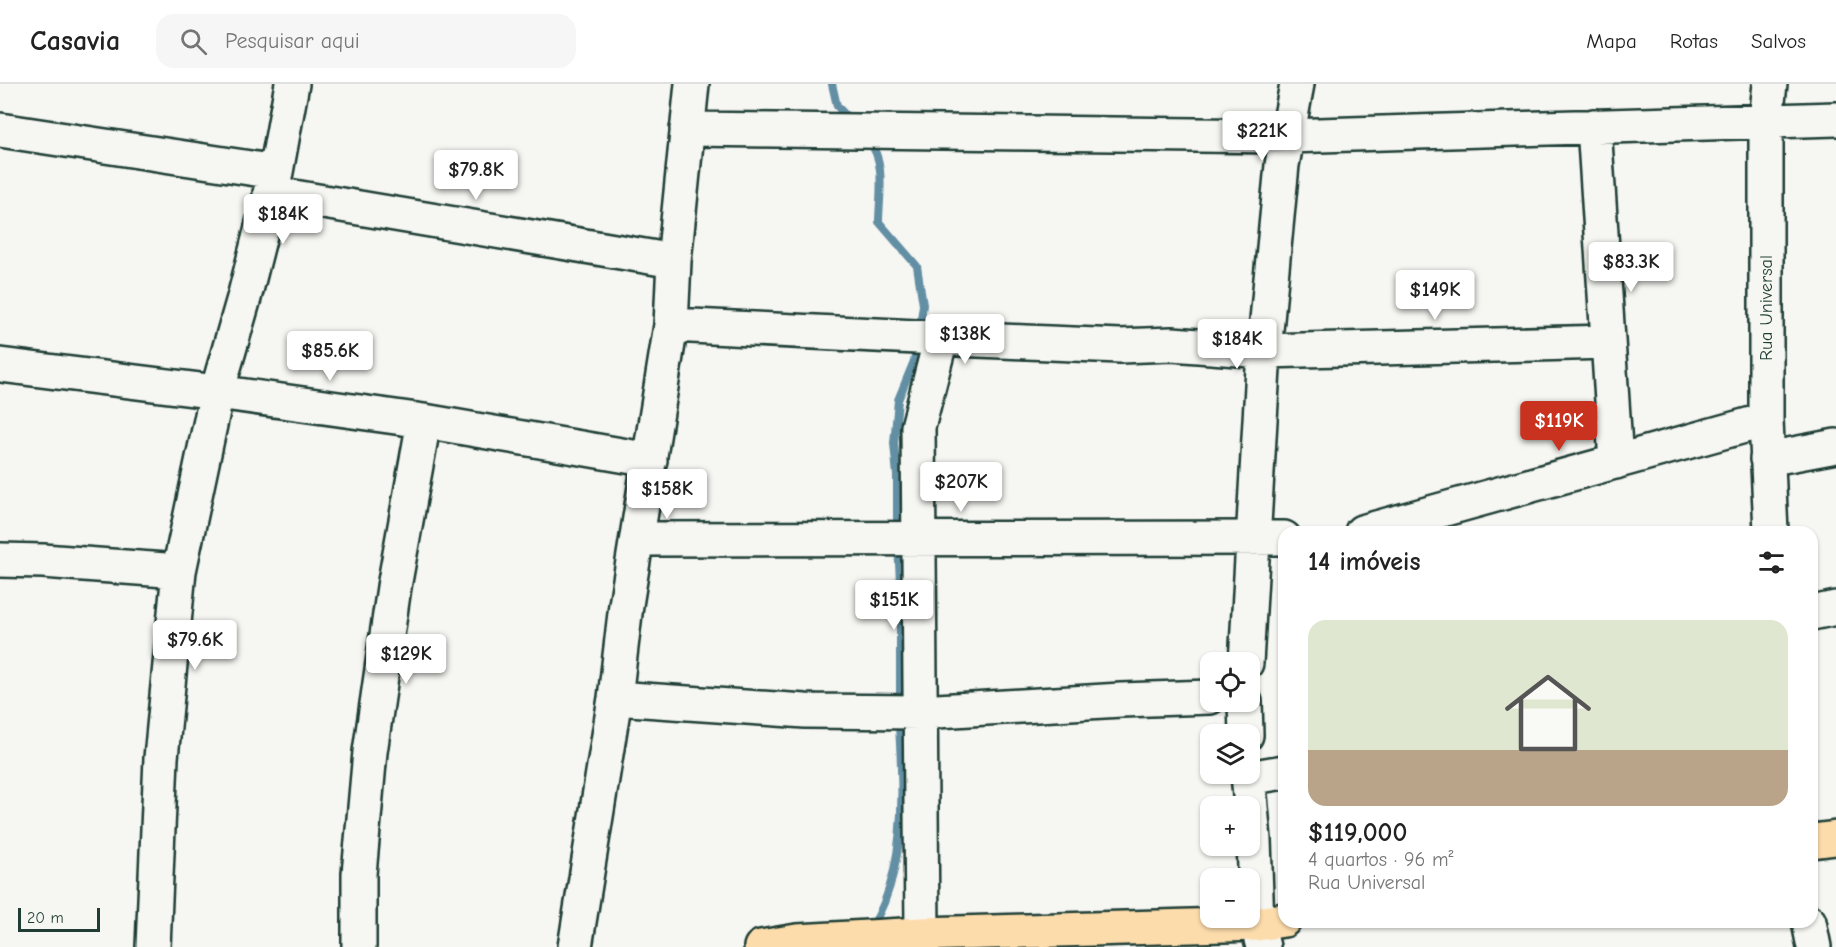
<!DOCTYPE html>
<html lang="pt">
<head>
<meta charset="utf-8">
<style>
  body { margin:0; font-family:"Comic Neue",sans-serif; background:#f6f6f6; color:#222; height:100vh; display:flex; flex-direction:column; font-size:22px; white-space:nowrap }
  * { box-sizing:border-box; margin:0 }
  p { font-size:20px; color:#767676 }
  .icon { flex:none; width:33px; height:33px; fill:none; stroke:currentColor; stroke-width:2; stroke-linecap:round; stroke-linejoin:round }
  .map { position:relative; flex:1; overflow:hidden }
  .details { position:absolute; left:1278px; top:442px; width:540px; height:402px; display:flex; flex-direction:column; background:#fff; border-radius:18px; box-shadow:0 2px 4px #0004 }
  .details>* { flex:none }
  .buttons { position:absolute; left:1200px; top:568px; display:grid; gap:12px }
  .buttons a { display:grid; place-items:center; width:60px; height:60px; border-radius:12px; background:#fff; box-shadow:0 2px 4px #0004; font-size:30px }
  .scale { position:absolute; left:18px; bottom:15px; width:82px; box-sizing:border-box; padding-left:6px; border:3px solid #1f3d34; border-top:0; font-size:16px; line-height:21px; white-space:nowrap; color:#1f3d34; -webkit-text-stroke:4px #f6f6f2; paint-order:stroke }
  .price { position:absolute; translate:-50% -51px; padding:0 14px; border-radius:6px; background:#fff; color:#222; font-size:20px; line-height:39px; filter:drop-shadow(0 2px 3px #0008) }
  .price::after { content:''; position:absolute; left:50%; top:36px; width:18px; height:14px; margin-left:-9px; background:inherit; clip-path:polygon(0 0,100% 0,50% 100%) }
  .price.on { background:#c8321e; color:#fff }
  ul { padding:0; list-style:none }
  li { display:grid; align-content:center; gap:12px; height:318px; padding:0 30px }
  li span { display:grid; place-items:center; height:186px; border-radius:18px; color:#555 }
  li>.icon { margin-inline-start:auto }
  span .icon { width:108px; height:108px; fill:#fffc; stroke-width:1 }
  li b { font-size:26px }
  h2 { display:flex; justify-content:space-between; align-items:center; height:72px; padding:0 30px; font-size:26px }
  header { display:flex; align-items:center; gap:36px; box-sizing:border-box; height:84px; padding:0 30px; background:#fff; border-bottom:2px solid #e0e0e0 }
  header strong { font-size:28px }
  nav { display:flex; gap:33px; margin-inline-start:auto; font-size:21px }
  .search { width:420px; height:54px; background:#f6f6f6; display:flex; align-items:center; gap:15px; box-sizing:border-box; padding:0 21px; border-radius:18px; color:#767676; font-size:22px }
  .map>svg:first-child { display:block }
  .lines { fill:none; stroke-linecap:round; stroke-linejoin:round }
  .stream { stroke:#638fa4; stroke-width:8 }
  .minor-casing { stroke:#1f3d34; stroke-width:38 }
  .major-casing { stroke:#1f3d34; stroke-width:38 }
  .minor { stroke:#f6f6f2; stroke-width:33 }
  .major { stroke:#fddcac; stroke-width:33 }
  .labels { text-anchor:middle; stroke-width:4.5; stroke-linejoin:round; paint-order:stroke }
  .street-label { font-size:18px; fill:#1f3d34; stroke:#f6f6f2 }
</style>
</head>
<body>
<header>
<strong>Casavia</strong>
<div class="search"><svg class="icon" aria-label="search" viewBox="0 0 24 24"><circle cx="10" cy="10" r="6"/><path d="M15 15l6 6"/></svg>Pesquisar aqui</div>
<nav><a>Mapa</a><a>Rotas</a><a>Salvos</a></nav>
</header>
<div class="map">
<svg width="1836" height="863" viewBox="0 0 1836 863">
  <rect width="100%" height="100%" fill="#f6f6f2"/>
  <filter id="ink" filterUnits="userSpaceOnUse"><feTurbulence type="fractalNoise" baseFrequency=".0167" numOctaves="2"/><feDisplacementMap in="SourceGraphic" scale="12" xChannelSelector="R" yChannelSelector="G"/><feConvolveMatrix kernelMatrix="1 2 1 2 8 2 1 2 1" color-interpolation-filters="sRGB"/></filter>
  <g filter="url(#ink)">
    <g class="lines">
      <path class="stream" d="M832,0l5,22 15,16
        M868,57c19,19 11,57 11,81l38,44 6,39 -4,27
        M897,448v-56l-3,-33 4,-43 16,-39 3,-17
        M898,461l2,36v125
        M871,844c28,-43 32,-107 30,-158 0,-18 -2,-34 -2,-51"/>
      <g class="minor-casing">
        <path id="minor" d="M1770,0l-4,36v300l5,112
          M1594,42l22,336
          M687,45l600,7 549,-17
          M0,46l276,42
          M270,109l404,68
          M671,241l307,15 142,6 52,-2 92,7 344,-9
          M0,281l217,27 207,29 226,39
          M1767,375l69,-13
          M1362,448l404,-112
          M638,455l646,-1
          M0,476l43,1 136,10
          M1812,529l24,-5
          M1246,579l18,-312 18,-186 15,-81
          M615,614l190,13 115,1 201,-12 89,-3
          M1245,618l1,33
          M1248,690l6,66 3,84 6,23
          M1248,694l36,-6
          M1809,838l5,25
          M922,850l-4,-507 23,-89
          M153,863l8,-189 18,-187 38,-179 27,-94 32,-126 16,-88
          M359,863v-73l11,-122 24,-165 30,-166
          M575,863l40,-249 11,-93 45,-280 3,-64 18,-177"/>
      </g>
      <g class="major-casing">
        <path id="major" d="M1812,757l24,-3
          M761,863l36,-6 125,-7 335,-10 27,-4"/>
      </g>
      <use href="#minor" class="minor"/>
      <use href="#major" class="major"/>
    </g>
  </g>
  <g class="labels">
    <g class="street-label">
      <text transform="translate(1766 224) rotate(-90)" y="6">Rua Universal</text>
    </g>
  </g>
</svg>
<div class="buttons">
<a><svg class="icon" aria-label="locate" viewBox="0 0 24 24"><circle cx="12" cy="12" r="6"/><path d="M12 2v4M12 18v4M2 12h4M18 12h4"/></svg></a>
<a><svg class="icon" aria-label="layers" viewBox="0 0 24 24"><path d="M12 4l9 5-9 5-9-5zM3 14l9 5 9-5"/></svg></a>
<a>+</a>
<a>−</a>
</div>
<div class="scale">20 m</div>
<b class="price" style="left:1262px;top:78px">$221K</b>
<b class="price" style="left:476px;top:117px">$79.8K</b>
<b class="price" style="left:283px;top:161px">$184K</b>
<b class="price" style="left:1631px;top:209px">$83.3K</b>
<b class="price" style="left:1435px;top:237px">$149K</b>
<b class="price" style="left:965px;top:281px">$138K</b>
<b class="price" style="left:1237px;top:286px">$184K</b>
<b class="price" style="left:330px;top:298px">$85.6K</b>
<b class="price on" style="left:1559px;top:368px">$119K</b>
<b class="price" style="left:961px;top:429px">$207K</b>
<b class="price" style="left:667px;top:436px">$158K</b>
<b class="price" style="left:894px;top:547px">$151K</b>
<b class="price" style="left:195px;top:587px">$79.6K</b>
<b class="price" style="left:406px;top:601px">$129K</b>
<section class="details">
<h2>14 imóveis<svg class="icon" aria-label="filters" viewBox="0 0 24 24"><path d="M4 7h16M4 17h16"/><circle cx="9" cy="7" r="2"/><circle cx="15" cy="17" r="2"/></svg></h2>
<ul>
<li><span style="background:linear-gradient(#dfe7d0 70%,#b9a48a 0)"><svg class="icon" aria-label="home" viewBox="0 0 24 24"><path d="M3 11l9-7 9 7M6 9v11h12V9"/></svg></span><div><b>$119,000</b><p>4 quartos · 96 m²</p><p>Rua Universal</p></div></li>
</ul>
</section>
</div>
</body>
</html>
